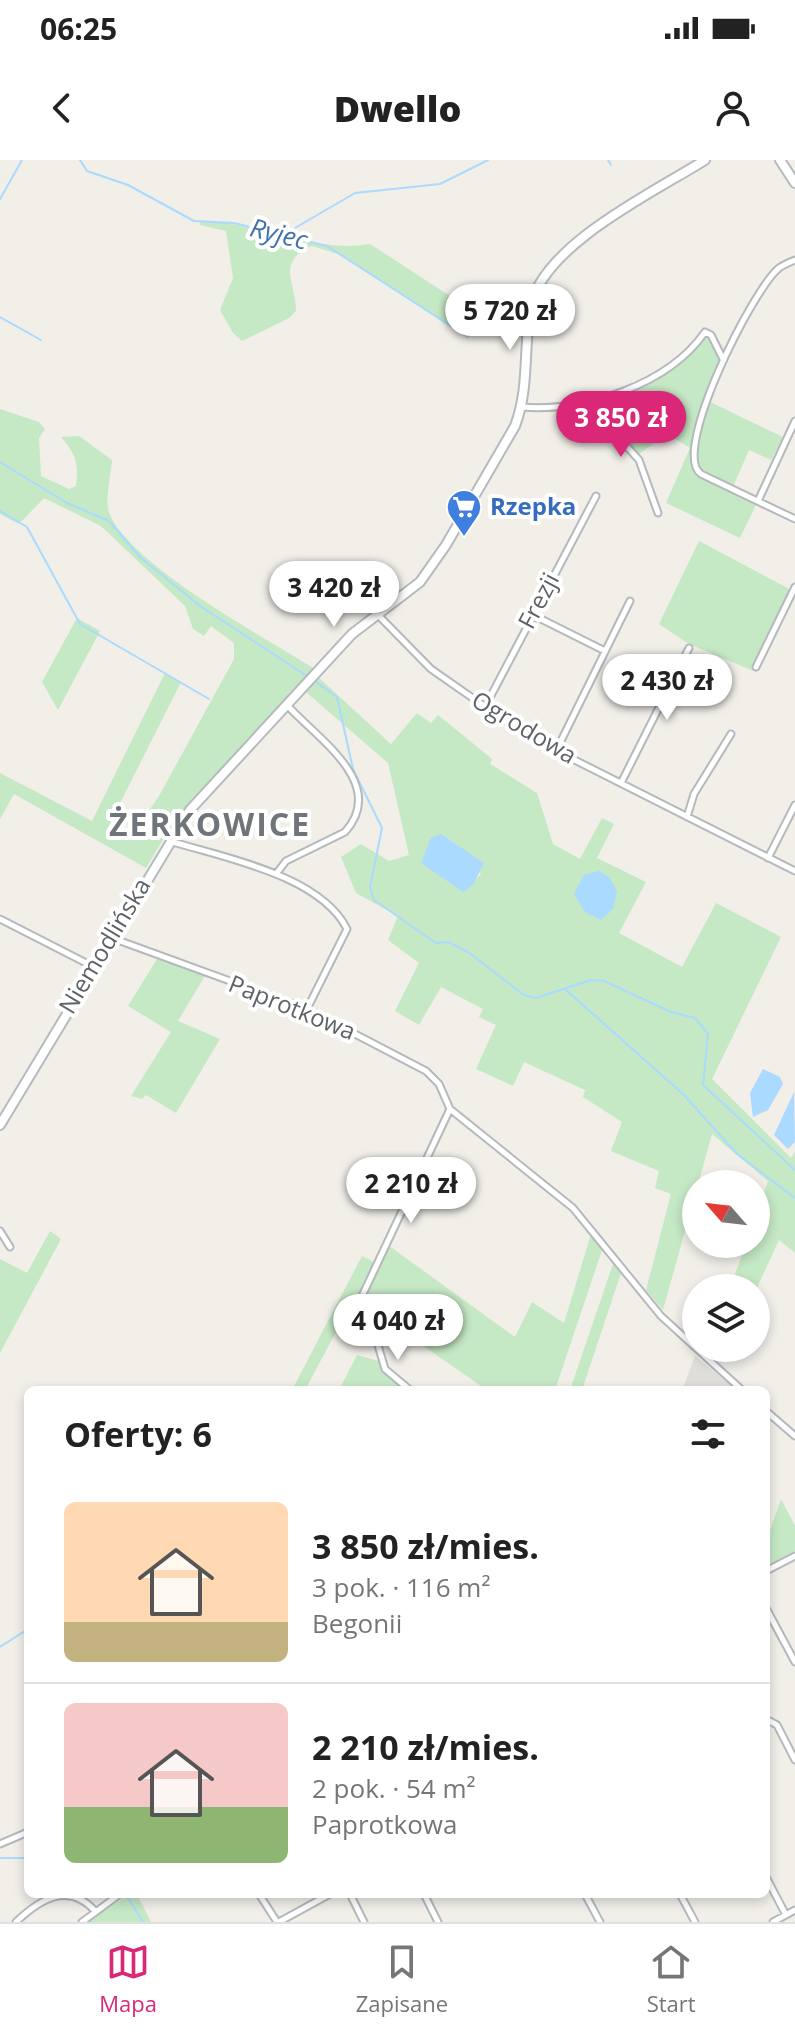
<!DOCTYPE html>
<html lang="pl">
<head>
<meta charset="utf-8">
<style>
  body { margin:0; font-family:"Open Sans",sans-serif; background:#f6f6f6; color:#222; height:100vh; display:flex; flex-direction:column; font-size:30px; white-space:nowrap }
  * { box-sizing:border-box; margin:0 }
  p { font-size:26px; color:#767676 }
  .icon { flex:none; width:44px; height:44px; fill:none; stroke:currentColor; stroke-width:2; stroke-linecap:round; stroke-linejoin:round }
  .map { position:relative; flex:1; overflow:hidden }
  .panel { position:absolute; left:24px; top:1226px; width:746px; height:512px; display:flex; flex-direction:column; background:#fff; border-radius:12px; box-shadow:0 4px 12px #0003 }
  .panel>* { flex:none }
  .needle { width:52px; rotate:298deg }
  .tools { position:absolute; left:682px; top:1010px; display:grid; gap:16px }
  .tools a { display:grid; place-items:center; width:88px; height:88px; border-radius:50%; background:#fff; box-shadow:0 4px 12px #0003; font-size:40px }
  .price { position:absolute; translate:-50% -68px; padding:0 18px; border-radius:28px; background:#fff; color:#222; font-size:26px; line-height:52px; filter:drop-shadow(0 2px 4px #0008) }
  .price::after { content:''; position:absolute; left:50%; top:48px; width:24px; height:18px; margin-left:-12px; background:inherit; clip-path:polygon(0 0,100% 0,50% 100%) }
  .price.on { background:#db2777; color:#fff }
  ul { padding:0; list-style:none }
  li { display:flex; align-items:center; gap:24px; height:200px; padding:0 40px }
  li+li { border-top:2px solid #e0e0e0 }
  li span { display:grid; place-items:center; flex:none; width:224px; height:160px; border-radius:12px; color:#555 }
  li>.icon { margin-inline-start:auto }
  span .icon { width:96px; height:96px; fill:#fffc; stroke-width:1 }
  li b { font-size:34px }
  h2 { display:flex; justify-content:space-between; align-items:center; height:96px; padding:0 40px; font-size:34px }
  .status { display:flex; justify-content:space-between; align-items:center; height:56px; padding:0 40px; background:#fff; direction:ltr }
  .status svg { height:22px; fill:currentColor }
  header { display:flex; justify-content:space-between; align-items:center; height:104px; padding:0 40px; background:#fff; font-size:36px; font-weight:800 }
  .dock { display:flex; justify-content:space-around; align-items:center; height:112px; border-top:2px solid #e0e0e0; background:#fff; font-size:22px; color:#767676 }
  .dock a { display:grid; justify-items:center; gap:4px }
  .dock .on { color:#db2777 }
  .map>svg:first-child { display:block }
  .industrial { fill:#e0deda }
  .green { fill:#c5e8c5; fill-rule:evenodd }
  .water { fill:#aadaff }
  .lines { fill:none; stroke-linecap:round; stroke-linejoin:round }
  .stream { stroke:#aadaff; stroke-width:2 }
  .street-casing { stroke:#b5b8bc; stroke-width:9 }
  .secondary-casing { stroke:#b6babf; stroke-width:12 }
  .street { stroke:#fff; stroke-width:5 }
  .secondary { stroke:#fff; stroke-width:8 }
  .labels { text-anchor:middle; stroke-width:8; stroke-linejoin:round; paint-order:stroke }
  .shop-label { font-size:24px; font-weight:bold; fill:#366cbe; stroke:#fff; text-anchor:start }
  .street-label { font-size:24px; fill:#5f6368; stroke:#fff }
  .water-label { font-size:26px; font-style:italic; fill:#4174aa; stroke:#fff }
  .district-label { font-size:32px; font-weight:bold; letter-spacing:2px; fill:#70757a; stroke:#fff }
</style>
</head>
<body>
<div class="status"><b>06:25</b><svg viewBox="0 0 49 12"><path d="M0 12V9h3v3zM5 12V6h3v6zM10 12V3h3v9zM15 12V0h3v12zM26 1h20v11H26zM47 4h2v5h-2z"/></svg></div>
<header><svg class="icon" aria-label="back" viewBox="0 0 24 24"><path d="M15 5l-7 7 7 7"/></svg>Dwello<svg class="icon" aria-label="person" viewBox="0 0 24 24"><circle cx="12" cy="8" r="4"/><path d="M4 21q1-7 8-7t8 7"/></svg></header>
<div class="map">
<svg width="795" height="1762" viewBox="0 0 795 1762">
  <rect width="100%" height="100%" fill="#f1efe8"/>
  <path class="industrial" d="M695,1196l42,34h-55z"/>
  <path class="green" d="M200,61c58,0 113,33 170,23l100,65 -15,21 -114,-75 -29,-9c-37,16 -16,36 -16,65l-7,7 -47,23 -9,-8 -13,-23 13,-32 -7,-47 -26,-6z
    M705,172h5l14,28 -16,41 75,36 -12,23 -22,-10 -17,39 26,12 -18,37 -74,-35 24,-55 -23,-14 -31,22 -49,-53c45,-11 91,-33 118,-71z
    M0,249l39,13 6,7 -6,9 2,38 28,13 7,-3c3,-23 0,-32 -15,-49l18,-1 33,24c-1,15 -8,42 -2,55 24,52 151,120 203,153l-81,97 -68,73 -18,30 -132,-74 -14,25v-46l92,48 73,-148 16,9 -74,147 22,11 30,-44 75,-137v-16l-23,-17 -7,10 -11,-7 -8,-23 -84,-80 -57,-28 -25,26 -19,-10z
    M699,381l96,51 -39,80 -67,-28 -30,-20z
    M77,458l23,13 -42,79 -16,-28z
    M318,517l73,67 26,-31 14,10 7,-8 54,44 -2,5 47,29 16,51 27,15 22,-41 12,6 -17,34 49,24 -27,51 63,34 34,-64 65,34 -69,142 79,79 4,-6v101l-16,-13 -23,50 -26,-2 16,-44h10v-28l12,-35 -56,-47 -49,176 -17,-20 25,-96 -16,-6 4,-17 -48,-20 11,-29 -39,-25 2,-7 -61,-28 -11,24 -37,-17 20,-44 -17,-8 4,-8 -42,-22 -22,38 -24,-14 24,-48 -31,-23 10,-24 -42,-23 -15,-36 20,-13 28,17 20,-6 -21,-92 -82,-71zM441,674l19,14 21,26 -18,18 -42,-30z
    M157,799l49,15 -28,47 42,18 -44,74 -30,-18 -4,4 -11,-3 40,-64 -43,-26z
    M50,1071l11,8 -61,114v-94l27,14z
    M591,1074l12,13 -48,143h-68l-133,-92 -49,92h-13l70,-134 14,7 9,-20 130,94 17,-35 32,21z
    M614,1101l8,9 -40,120h-12z
    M357,1195l25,7 28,28h-71z
    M781,1339l14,27v25l-29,15v-24z
    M130,1734h7l14,28h-64z"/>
  <path class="water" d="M441,674l43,29 -11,22 -10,7 -42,-29 10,-25z
    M599,711l10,6 8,14 -4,18 -12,11 -16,-8 -11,-18 10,-19z
    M763,909l17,8 3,7 -15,26 -15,7 -3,-24z
    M794,932l1,50 -7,7 -14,-14z"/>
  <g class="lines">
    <path class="stream" d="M80,0l7,11 41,14 66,36 40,2 93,23 141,91
      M608,0l3,5
      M0,39l22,-39
      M283,75l72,-42 85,-9 48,-24
      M0,157l41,23
      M0,302l67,41 42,18 31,36 60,49 110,72
      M0,351l27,16 53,97 129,75
      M315,521l22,16 16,72 29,59 -12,59 4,13 62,43 12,-1 20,10 56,43 12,3 55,-18 13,1 67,31 24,6 13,16 -5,51 92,85
      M566,830l118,105 53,59 58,44
      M0,1487l28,-18
      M0,1698h28
      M128,1738l15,24"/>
    <g class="street-casing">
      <path id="street" d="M795,100c-5,2 -12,5 -16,8 -26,21 -109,185 -78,206l94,45
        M588,243l51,57 19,53
        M522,247c63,5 146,-22 183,-75l6,3 12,24
        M758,341l37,-80
        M531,454l74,37
        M378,455l53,54 96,67 268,135
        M756,507l39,-80
        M485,547l111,-211
        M556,591l74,-150
        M621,623l68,-135
        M687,657l7,-23 37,-60
        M170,681c54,17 150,34 177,88l-40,80
        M768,698l27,-53
        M276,714l10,-13 59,-29c44,-49 -30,-95 -58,-127
        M0,759l94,48
        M112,778l195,71 119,62 13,13 11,25 123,99 88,108 81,74
        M0,1071l10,16
        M410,1230l-25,-21 -22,-75 87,-185
        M766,1251l29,25
        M766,1411l29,-15
        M766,1448l29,54
        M766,1559l11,6 18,35
        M0,1684l28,-12
        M766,1717l20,38
        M259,1734l18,28
        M350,1734l14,28
        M424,1734l14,28
        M585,1734l15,28
        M680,1734l15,28
        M16,1762c23,-22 52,-41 79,-11
        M82,1762l38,-28
        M279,1762l51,-28
        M773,1762l22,-12"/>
    </g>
    <g class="secondary-casing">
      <path id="secondary" d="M780,0l15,23
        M0,965l190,-315 162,-176 68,-52 26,-37 69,-119c15,-39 8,-81 16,-121 14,-61 123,-113 174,-145"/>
    </g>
    <use href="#street" class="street"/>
    <use href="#secondary" class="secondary"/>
  </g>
  <defs>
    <g id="supermarket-pin" transform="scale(1.8)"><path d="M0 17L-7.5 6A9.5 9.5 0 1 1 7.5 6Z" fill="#3f7fe0" stroke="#fff"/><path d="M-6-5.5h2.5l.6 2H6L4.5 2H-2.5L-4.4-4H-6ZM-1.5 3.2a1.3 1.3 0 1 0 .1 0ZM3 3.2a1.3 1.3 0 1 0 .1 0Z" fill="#fff"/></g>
  </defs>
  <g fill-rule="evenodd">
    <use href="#supermarket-pin" x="464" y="347"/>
  </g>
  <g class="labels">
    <g class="shop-label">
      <text x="490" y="355">Rzepka</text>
    </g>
    <g class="street-label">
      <text transform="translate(539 441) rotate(-62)" y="8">Frezji</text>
      <text transform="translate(524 568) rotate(31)" y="8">Ogrodowa</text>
      <text transform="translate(105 786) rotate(-59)" y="8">Niemodlińska</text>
      <text transform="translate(292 848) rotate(22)" y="8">Paprotkowa</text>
    </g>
    <g class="water-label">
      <text transform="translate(279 74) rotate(14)" y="9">Ryjec</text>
    </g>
    <g class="district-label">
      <text x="210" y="676">ŻERKOWICE</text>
    </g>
  </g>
</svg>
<div class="tools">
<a><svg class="needle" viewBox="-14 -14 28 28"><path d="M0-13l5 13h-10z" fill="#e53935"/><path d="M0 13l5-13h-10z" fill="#767676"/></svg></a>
<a><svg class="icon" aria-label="layers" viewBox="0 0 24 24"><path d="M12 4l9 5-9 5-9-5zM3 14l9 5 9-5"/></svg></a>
</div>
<b class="price" style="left:510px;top:192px">5 720 zł</b>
<b class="price on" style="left:621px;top:299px">3 850 zł</b>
<b class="price" style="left:334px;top:469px">3 420 zł</b>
<b class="price" style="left:667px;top:562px">2 430 zł</b>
<b class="price" style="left:411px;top:1065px">2 210 zł</b>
<b class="price" style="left:398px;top:1202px">4 040 zł</b>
<section class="panel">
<h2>Oferty: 6<svg class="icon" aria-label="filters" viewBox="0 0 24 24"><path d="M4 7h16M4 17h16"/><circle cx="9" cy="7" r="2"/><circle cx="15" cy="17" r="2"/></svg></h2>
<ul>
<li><span style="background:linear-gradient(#ffd9b3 75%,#c2b280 0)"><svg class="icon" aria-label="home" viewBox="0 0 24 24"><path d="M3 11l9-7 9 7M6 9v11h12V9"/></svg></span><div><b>3 850 zł/mies.</b><p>3 pok. · 116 m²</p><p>Begonii</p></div></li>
<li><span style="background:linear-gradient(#f6c9c9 65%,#8fb573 0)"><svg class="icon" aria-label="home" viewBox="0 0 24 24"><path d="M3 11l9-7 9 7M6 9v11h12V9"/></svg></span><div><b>2 210 zł/mies.</b><p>2 pok. · 54 m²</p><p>Paprotkowa</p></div></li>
</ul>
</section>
</div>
<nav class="dock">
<a class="on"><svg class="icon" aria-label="map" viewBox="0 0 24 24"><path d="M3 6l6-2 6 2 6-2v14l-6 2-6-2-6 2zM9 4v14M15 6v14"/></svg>Mapa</a>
<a><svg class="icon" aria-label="saved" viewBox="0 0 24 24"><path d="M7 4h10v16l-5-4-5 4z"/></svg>Zapisane</a>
<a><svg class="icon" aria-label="home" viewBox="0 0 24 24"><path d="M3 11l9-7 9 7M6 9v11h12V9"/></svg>Start</a>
</nav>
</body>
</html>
